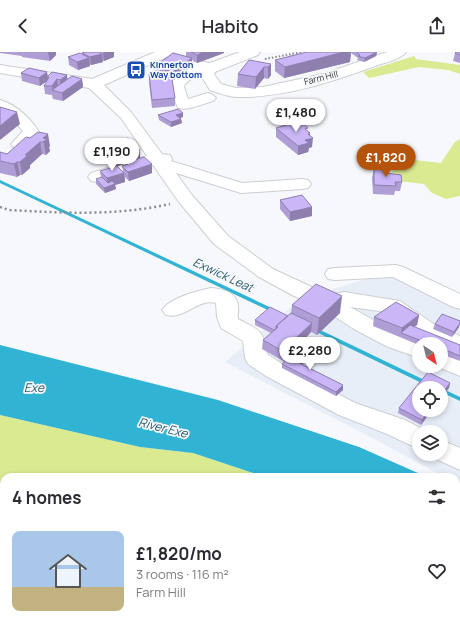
<!DOCTYPE html>
<html lang="en">
<head>
<meta charset="utf-8">
<style>
  body { margin:0; font-family:Manrope,sans-serif; background:#f7f7f7; color:#2b2b33; height:100vh; display:flex; flex-direction:column; font-size:15px; white-space:nowrap }
  * { box-sizing:border-box; margin:0 }
  p { font-size:13px; color:#7c7c81 }
  .icon { flex:none; width:22px; height:22px; fill:none; stroke:currentColor; stroke-width:2; stroke-linecap:round; stroke-linejoin:round }
  .map { position:relative; flex:1; overflow:hidden }
  .panel { position:absolute; left:0px; top:421px; width:460px; height:156px; display:flex; flex-direction:column; background:#fff; border-radius:12px 12px 0 0; box-shadow:0 2px 6px #0003 }
  .panel>* { flex:none }
  .needle { width:26px; rotate:145deg }
  .buttons { position:absolute; left:412px; top:285px; display:grid; gap:8px }
  .buttons a { display:grid; place-items:center; width:36px; height:36px; border-radius:50%; background:#fff; box-shadow:0 2px 6px #0003; font-size:20px }
  .price { position:absolute; translate:-50% -34px; padding:0 9px; border-radius:14px; background:#fff; color:#222; font-size:13px; line-height:26px; filter:drop-shadow(0 1px 2px #0008) }
  .price::after { content:''; position:absolute; left:50%; top:24px; width:12px; height:9px; margin-left:-6px; background:inherit; clip-path:polygon(0 0,100% 0,50% 100%) }
  .price.current { background:#b45309; color:#fff }
  ul { padding:0; list-style:none }
  li { display:flex; align-items:center; gap:12px; height:100px; padding:0 12px }
  li span { display:grid; place-items:center; flex:none; width:112px; height:80px; border-radius:8px; color:#555 }
  li>.icon { margin-inline-start:auto }
  span .icon { width:48px; height:48px; fill:#fffc; stroke-width:1 }
  li b { font-size:17px }
  h2 { display:flex; justify-content:space-between; align-items:center; height:48px; padding:0 12px; font-size:17px }
  header { display:flex; justify-content:space-between; align-items:center; height:52px; padding:0 12px; background:#fff; font-size:18px; font-weight:600 }
  .map>svg:first-child { display:block }
  .built { fill:#e7eef8; fill-rule:evenodd }
  .green { fill:#d9ea91 }
  .water { fill:#31b4d4 }
  .lines { fill:none; stroke-linecap:round; stroke-linejoin:round }
  .stream { fill:#31b4d4; fill-rule:evenodd }
  .minor-casing { stroke:#ccced1; stroke-width:2 }
  .path-far1 { stroke:#898b8d; stroke-width:2; stroke-dasharray:1.5 2; stroke-linecap:butt }
  .path { stroke:#898b8d; stroke-width:2.5; stroke-dasharray:2 3; stroke-linecap:butt }
  .minor { fill:#fff; fill-rule:evenodd }
  .wall { fill:#af9dd5 }
  .shaded-wall { fill:#8e7fae }
  .building { fill:#cbb6f8; stroke:#8e7fae }
  .labels { text-anchor:middle; stroke-width:3.5; stroke-linejoin:round; paint-order:stroke }
  .far-transit-label { font-size:9px; font-weight:bold; fill:#164399; stroke:#f6f8fc; text-anchor:start }
  .far-street-label { font-size:9px; fill:#2e2f30; stroke:#f6f8fc }
  .water-label { font-size:12px; font-style:italic; fill:#295c6a; stroke:#f6f8fc }
</style>
</head>
<body>
<header><svg class="icon" aria-label="back" viewBox="0 0 24 24"><path d="M15 5l-7 7 7 7"/></svg>Habito<svg class="icon" aria-label="share" viewBox="0 0 24 24"><path d="M12 15V3M7 8l5-5 5 5M5 13v7h14v-7"/></svg></header>
<div class="map">
<svg width="460" height="577" viewBox="0 0 460 577">
  <rect width="100%" height="100%" fill="#f6f8fc"/>
  <path class="built" d="M393,219l67,27v188l-4,-3v-6h-12l-66,-36 -153,-79 77,-64zM419,292h22v22h-22zM419,336h22v22h-22zM419,380h22v22h-22z"/>
  <path class="green" d="M414,4l2,3 44,6v9l-12,-4 -29,-3 -50,11 -6,-6z
    M460,87v57l-14,3 -14,-6 -8,-9 -34,-4 7,-22 44,5 13,-20z
    M0,363l140,32 53,6 72,24h-261v148h452v-47l4,4v47h-460z"/>
  <path class="water" d="M0,293l218,55 141,47 68,30h-162l-72,-24 -53,-6 -140,-32z
    M456,438l4,2v90l-4,-4z"/>
  <g class="lines">
    <path class="stream" d="M0,128l276,130v2h-4l-272,-129z
      M314,275l125,60 1,1h-8l-120,-58v-2z
      M441,336l19,9v4l-19,-9z"/>
    <g class="minor-casing">
      <path id="minor" d="M155,0h18l-2,3 -67,30 27,27 31,42 8,1 2,4 -1,2 71,22 60,-4 6,1 3,4 -3,4 -6,1 -61,4 -65,-20 15,21 37,42 45,33 56,26 15,-3 56,9 41,28 19,7v16l-35,-13 -38,-27 -37,-5 52,29 24,8h-7v14l-33,-12 -32,-17 -34,-22 -26,-11 -35,-19 -45,-33 -35,-42 -26,-37 -50,16 -6,1 -6,-1 -3,-4 3,-4 56,-17 -26,-38 -32,-30 -89,-15v-8l92,14z
        M240,0h20l-2,3 -43,17 -1,2 7,10 15,4 27,-1 60,-13 64,-22h19c-5,7 -19,10 -28,13 -44,16 -93,33 -141,32 -8,0 -18,-4 -27,-7l-10,-16 1,-3 -16,13 -1,3 4,12 20,-6 5,2 3,3 -3,3c-11,3 -24,10 -35,7l-8,-21 3,-8 22,-17 5,-1 10,2z
        M0,48c17,5 30,18 39,32 -6,9 -14,18 -26,15l-2,-3 12,-13 -7,-8 -16,-11z
        M396,213l7,2 57,27v15l-7,-2 -60,-30 -58,3 -7,-1 -3,-5 3,-5 7,-1z
        M211,236c12,1 26,4 27,18 1,4 -1,8 0,13 22,12 25,10 29,35l15,10 73,39 50,17 23,12h-9v17l-32,-15 -48,-19 -73,-39 -18,-12 -3,-6 -2,-17 -22,-13 -4,-11 -1,-14c-18,-5 -32,17 -50,12l-4,-5c8,-12 35,-19 49,-22z
        M441,299l19,7v18l-24,-10h5z
        M441,388l19,8v22l-28,-13 -1,-3h10z"/>
    </g>
    <path class="path-far1" d="M265,7l37,-7"/>
    <path class="path" d="M0,155l9,3c55,3 107,6 161,-6"/>
    <use href="#minor" class="minor"/>
  </g>
  <path class="wall" d="M0,0h56v3l-6,6 -28,-4v-1l-22,-3z
    M85,0h29v5l-10,4 -2,-1 1,2 -12,3 -2,-1 1,2 -12,4 -9,-5 -1,-8 15,-2 -1,-2z
    M186,0h38v1l-27,10 -5,-3v6l-18,14 -2,-1 3,19v8l-23,2 -3,-26 5,-8v-7l32,-10z
    M307,0h70l-1,4 -12,6 -7,-2 1,-2 -7,-5 -1,9 -66,16 -9,-7v-11z
    M460,0v11l-7,-2 2,-8z
    M271,12v11l-3,4 -4,-1 -9,11 -18,-3 1,-12z
    M47,20l1,4 19,-1v5l15,-1 1,8 -20,14 -10,-2 -1,-4 -7,-1 -1,-8 3,-5 -7,5 -18,-5 -1,-8z
    M183,61v4l-3,1 1,1 1,4 -11,4 -12,-7 -1,-5z
    M276,76l32,3 2,2v3l2,11 -3,1 -1,4 -10,3 -22,-18z
    M38,80l12,14 -1,1 1,4 -4,4 -4,-1 -12,11v3l-8,7h-2l-3,2 -17,-4v-21l7,2 23,-16z
    M115,90l25,8v8l12,15 -23,8 -4,-4v5l-10,3 1,4 -11,4 -9,-9v-5l5,-2 -1,-6h23l-1,-5 4,-1v-2l-11,4 -5,-6 -1,-9 7,-2z
    M374,117l12,4 16,9 -2,9h-5l-1,4 -21,-1 -1,-16z
    M280,148l32,16 -22,5 -10,-12z
    M292,253l48,8 -23,22 -6,-3 -8,9 -1,9 7,3v5l-7,6 41,21v5l-7,6 -54,-28v-4l3,-2 -23,-13 1,-9 8,-7 -16,-8v-5l33,-4 3,-3z
    M419,263l-2,10 -3,2 46,18v16l-19,-7v-10h-22v1l-46,-19 1,-9z
    M435,272l24,3 -7,10 -19,-8z
    M450,331l-1,5 -8,10v-10l-9,22 -11,15 -23,-12 1,-5z"/>
  <path class="shaded-wall" d="M49,0h7v3l-6,6 -2,-8z
    M106,0h8v5l-10,4 -1,-8z
    M204,0h20v1l-27,10v-8z
    M344,0h7l-1,10 -66,16 1,-11z
    M377,0l-1,4 -12,6 1,-4z
    M102,2l1,8 -12,3 -1,-8z
    M89,6l1,8 -12,4 -1,-8z
    M192,6v8l-18,14 -1,-8z
    M271,12v11l-3,4v-12z
    M264,15v11l-9,11 1,-12z
    M47,20l1,8 -8,6 -1,-8z
    M67,23l1,8 -7,5 -1,-8z
    M57,27l1,8 -5,4 -1,-5z
    M82,27l1,8 -20,14 -1,-8z
    M17,60l3,12 -20,16v-14z
    M183,61v4l-6,2 -1,-4z
    M181,67l1,4 -11,4v-5z
    M310,81v6l3,-1 -1,9 -3,1 -1,4 -10,3v-9l10,-12z
    M48,82l2,12 -1,1 1,4 -4,4 -3,-17z
    M40,90l2,12 -12,11v3l-8,7 -2,-13 5,-7z
    M140,98v9l-25,8 -1,-9z
    M17,110l3,13 -3,2 -3,-13z
    M152,112v9l-23,8 -1,-9z
    M124,121l1,9 -10,3 1,4 -11,4 -1,-5 4,-1 -1,-9z
    M312,155v9l-22,5v-9z
    M342,244l-2,17 -23,22 2,-17z
    M419,263l-2,10 -13,9 -3,-1 1,-5z
    M312,271l-1,9 -8,9 -1,8 -15,14 1,-9 9,-17z
    M460,271l-1,4 -7,10 2,-5z
    M309,301v5l-11,10 1,-5z
    M450,331l-1,5 -8,10v-3z
    M343,333v5l-7,6v-4z
    M429,358h3l-11,15 1,-5z"/>
  <path class="building" d="M85,0h14l3,2 -12,3 -8,-4z
    M191,0h13l-7,3z
    M307,0h37l-59,15 -10,-7z
    M356,0h21l-12,6 -7,-2 2,-1z
    M456,0h4v3l-5,-2z
    M80,1l9,5 -12,4 -9,-5z
    M173,1l19,5 -19,14 -19,-5z
    M249,8l22,4 -3,3h-4l-8,10 -18,-3z
    M29,16l18,4 -8,6 -18,-5z
    M52,20l15,3 -7,5 -3,-1 -5,7h-8l5,-9h-2z
    M171,21l4,25 -23,2 -3,-26z
    M72,24l10,3 -20,14 -10,-3z
    M0,55l17,5 -17,14z
    M178,57l5,4 -7,2 5,4 -10,3 -13,-7z
    M300,69l8,7 -3,1 5,4 -2,1 5,4 -8,2 4,3 -11,3 -22,-18z
    M38,80l10,2 -5,4 4,1 -4,3h-3l-15,13h3l-8,7h-3l-3,2 -14,-3v-9l7,2 19,-17 4,1z
    M128,86l12,12 -26,8 -5,-6 13,-3 -7,-7z
    M144,105l8,7 -24,8 -6,-6 6,-2 -2,-2z
    M117,114l7,7 -17,5 -7,-7z
    M374,117h12v4l15,2 1,7h-7l1,4 -22,-1z
    M102,125l6,6 4,-2 3,3 -11,4 -8,-9z
    M302,143l10,12 -22,5 -10,-12z
    M316,232l26,12 -23,22 -27,-13z
    M396,250l23,13 -17,13 -28,-11z
    M270,255l18,9 -12,10v3l-2,1 -19,-10z
    M291,261l21,10 -15,14 6,3 -15,14 -25,-14 15,-13 -2,-1z
    M442,262l18,7v2l-6,9 -19,-8z
    M410,273l50,20v11l-19,-8v-4h-11l-29,-11z
    M299,296l10,5 -10,10 44,22 -7,7 -54,-28z
    M428,320l22,11 -9,12v-7h-22v22h10l-7,10 -23,-12z"/>
  <defs>
    <g id="bus-square" transform="scale(1)"><rect x="-9" y="-9" width="18" height="18" rx="4" fill="#1a4fb4" stroke="#f6f8fc"/><path d="M-5-6H5V4H4V6H2V4H-2V6H-4V4H-5ZM-3.5-4V0h7V-4ZM-3.5 1.2v1.5H-2V1.2ZM2 1.2v1.5H3.5V1.2Z" fill="#fff"/></g>
  </defs>
  <g fill-rule="evenodd">
    <use href="#bus-square" x="136" y="18"/>
  </g>
  <g class="labels">
    <g class="far-transit-label">
      <text x="150" y="16">Kinnerton<tspan x="150" dy="10">Way bottom</tspan></text>
    </g>
    <g class="far-street-label">
      <text transform="translate(321 26) rotate(-14)" y="3">Farm Hill</text>
    </g>
    <g class="water-label">
      <text transform="translate(223 223) rotate(25)" y="4">Exwick Leat</text>
      <text x="34" y="340">Exe</text>
      <text transform="translate(163 376) rotate(14)" y="4">River Exe</text>
    </g>
  </g>
</svg>
<div class="buttons">
<a><svg class="needle" viewBox="-14 -14 28 28"><path d="M0-13l5 13h-10z" fill="#e53935"/><path d="M0 13l5-13h-10z" fill="#7c7c81"/></svg></a>
<a><svg class="icon" aria-label="locate" viewBox="0 0 24 24"><circle cx="12" cy="12" r="6"/><path d="M12 2v4M12 18v4M2 12h4M18 12h4"/></svg></a>
<a><svg class="icon" aria-label="layers" viewBox="0 0 24 24"><path d="M12 4l9 5-9 5-9-5zM3 14l9 5 9-5"/></svg></a>
</div>
<b class="price" style="left:296px;top:81px">£1,480</b>
<b class="price" style="left:112px;top:120px">£1,190</b>
<b class="price current" style="left:386px;top:126px">£1,820</b>
<b class="price" style="left:310px;top:319px">£2,280</b>
<section class="panel">
<h2>4 homes<svg class="icon" aria-label="filters" viewBox="0 0 24 24"><path d="M4 7h16M4 17h16"/><circle cx="9" cy="7" r="2"/><circle cx="15" cy="17" r="2"/></svg></h2>
<ul>
<li><span style="background:linear-gradient(#a9c7e8 70%,#c2b280 0)"><svg class="icon" aria-label="home" viewBox="0 0 24 24"><path d="M3 11l9-7 9 7M6 9v11h12V9"/></svg></span><div><b>£1,820/mo</b><p>3 rooms · 116 m²</p><p>Farm Hill</p></div><svg class="icon" aria-label="heart" viewBox="0 0 24 24"><path d="M12 20l-8-8c-3-5 5-10 8-4 3-6 11-1 8 4z"/></svg></li>
</ul>
</section>
</div>
</body>
</html>
